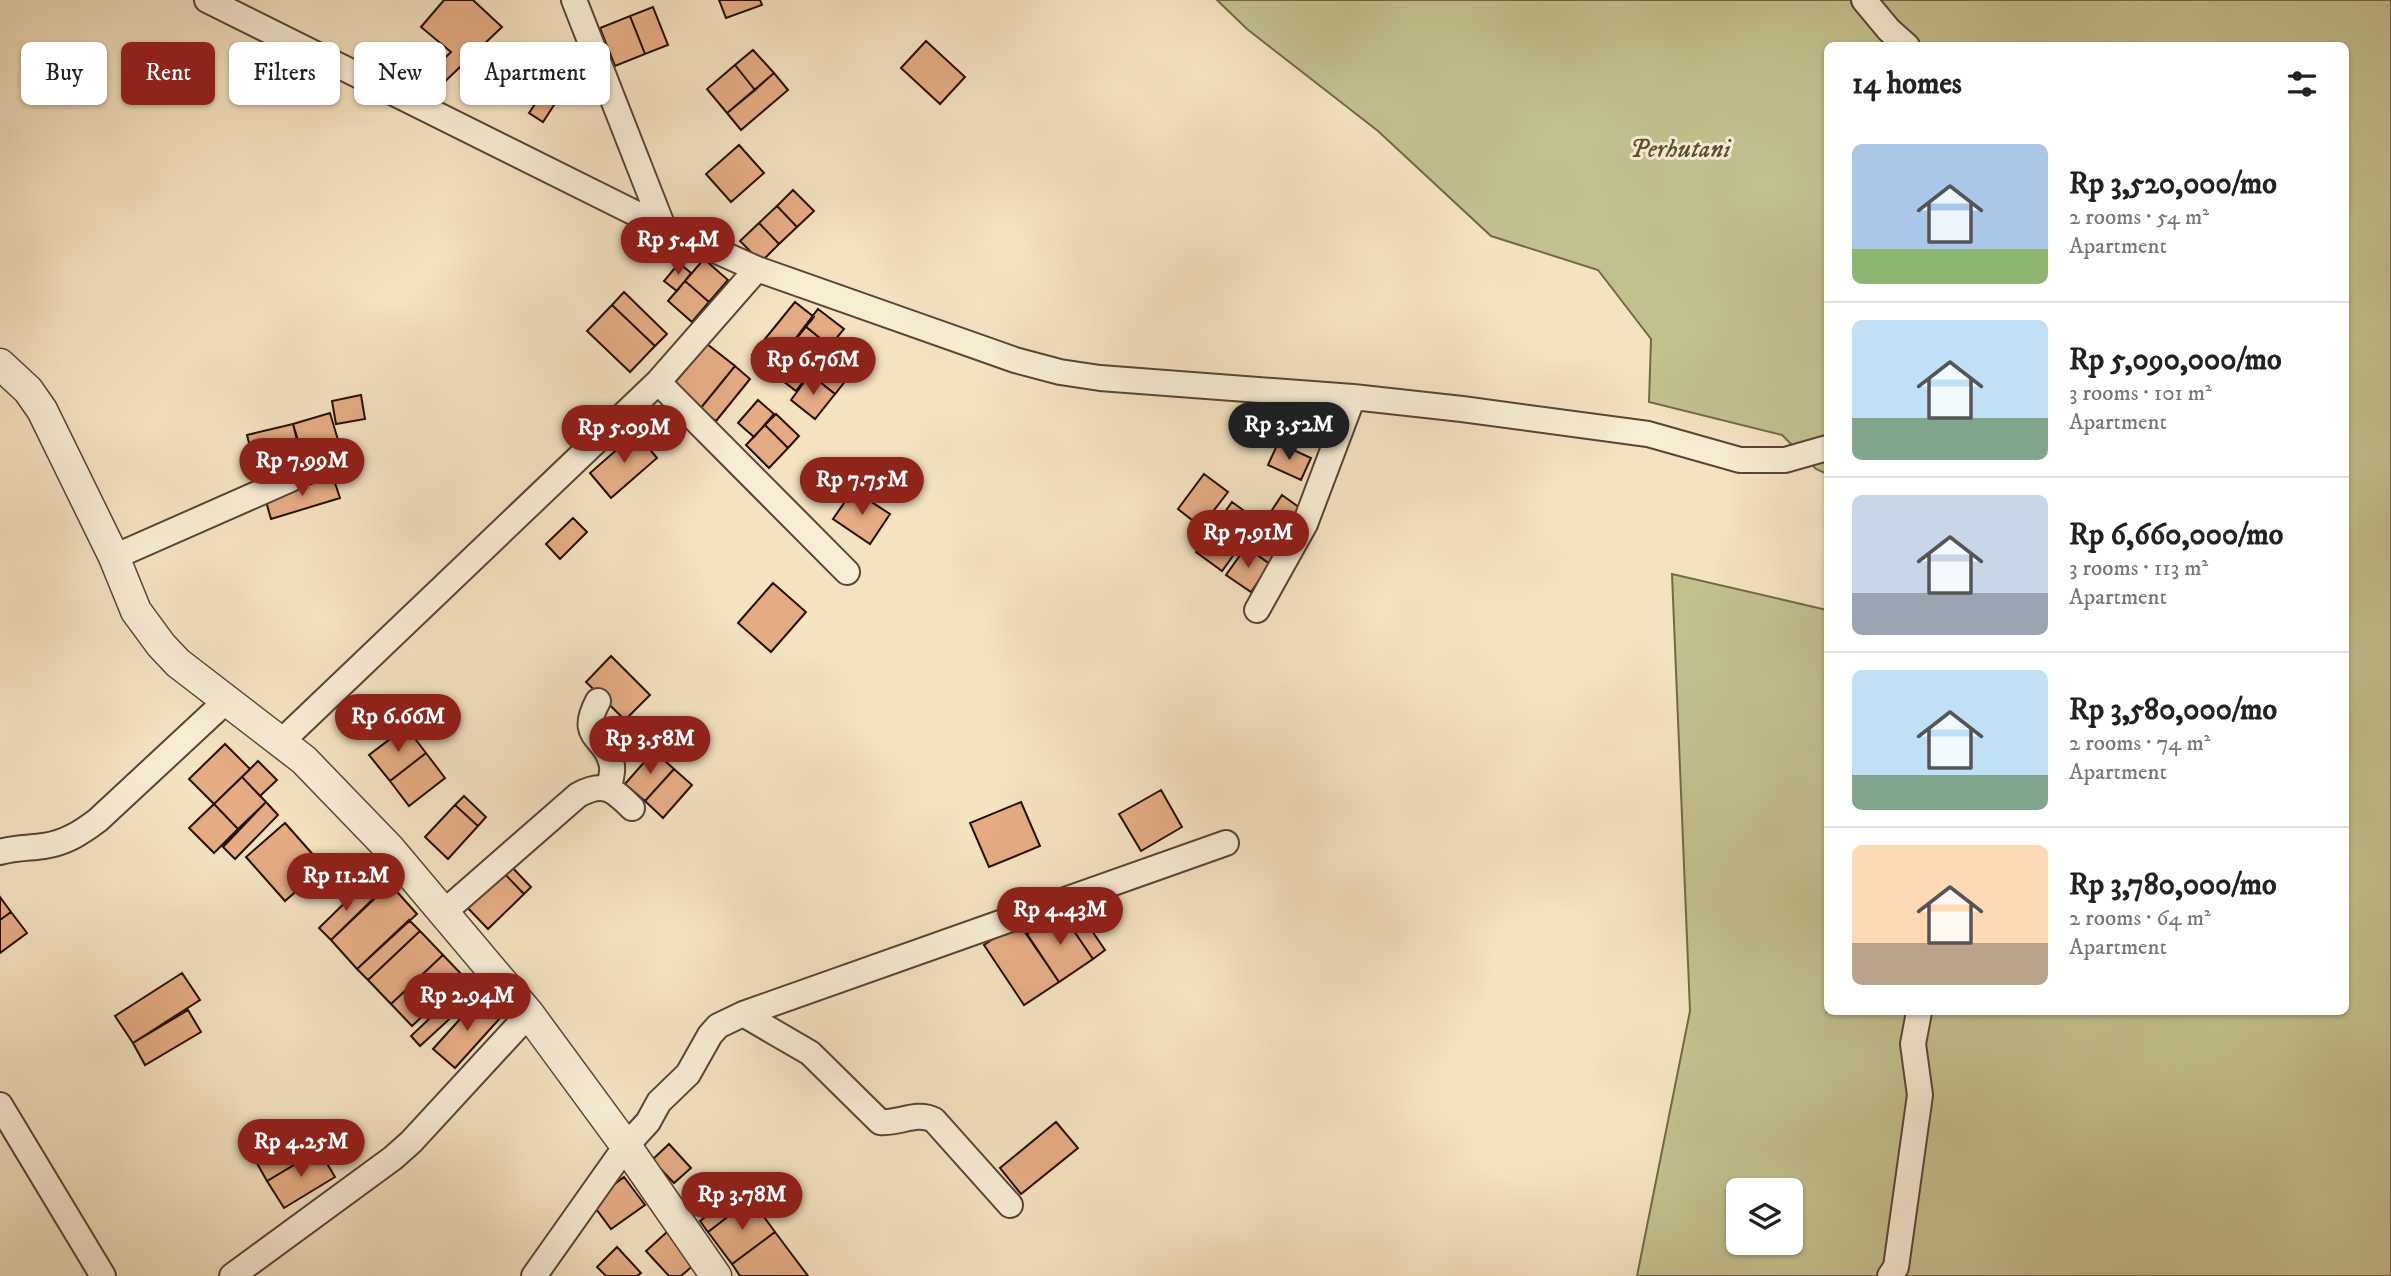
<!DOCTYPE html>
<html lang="en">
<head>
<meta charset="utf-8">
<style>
  body { margin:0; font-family:"IM FELL DW Pica",serif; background:#f2f2f2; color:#222; height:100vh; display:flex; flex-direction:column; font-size:26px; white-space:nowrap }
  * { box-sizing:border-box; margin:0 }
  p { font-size:23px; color:#767676 }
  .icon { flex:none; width:38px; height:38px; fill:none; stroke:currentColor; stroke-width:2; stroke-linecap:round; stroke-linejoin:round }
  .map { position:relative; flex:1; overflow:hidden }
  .drawer { position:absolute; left:1824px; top:42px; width:525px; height:973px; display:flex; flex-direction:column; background:#fff; border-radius:10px; box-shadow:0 2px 5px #0004 }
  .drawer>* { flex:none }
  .hud { position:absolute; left:21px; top:42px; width:665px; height:63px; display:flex; gap:14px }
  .controls { position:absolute; left:1726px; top:1178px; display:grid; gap:14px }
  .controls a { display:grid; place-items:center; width:77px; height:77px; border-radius:10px; background:#fff; box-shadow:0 2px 5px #0004; font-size:35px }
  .price { position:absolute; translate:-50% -60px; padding:0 16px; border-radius:24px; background:#8f2418; color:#fff; font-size:23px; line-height:46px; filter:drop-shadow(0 2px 4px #0008) }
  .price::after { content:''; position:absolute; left:50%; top:42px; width:21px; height:16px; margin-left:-10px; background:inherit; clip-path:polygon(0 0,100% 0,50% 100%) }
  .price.selected { background:#222; color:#fff }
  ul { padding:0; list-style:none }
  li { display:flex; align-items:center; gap:21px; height:175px; padding:0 28px }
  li+li { border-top:2px solid #e0e0e0 }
  li span { display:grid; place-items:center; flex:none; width:196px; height:140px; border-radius:10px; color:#555 }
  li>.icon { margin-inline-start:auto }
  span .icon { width:84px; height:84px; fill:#fffc; stroke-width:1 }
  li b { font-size:30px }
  h2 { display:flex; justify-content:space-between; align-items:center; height:84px; padding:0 28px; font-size:30px }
  .chip { padding:0 24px; border-radius:10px; background:#fff; box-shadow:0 2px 5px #0004; font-size:24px; line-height:63px }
  .chip.selected { background:#8f2418; color:#fff }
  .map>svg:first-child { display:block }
  .green { fill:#c2c18e; stroke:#746848; stroke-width:2; fill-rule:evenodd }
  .building { fill:#e5ac84; stroke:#270f03; stroke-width:2 }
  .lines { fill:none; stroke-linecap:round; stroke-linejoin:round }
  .minor-casing { stroke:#5a4432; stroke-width:28 }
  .tertiary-casing { stroke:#5a4432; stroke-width:33 }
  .minor { stroke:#f7edd5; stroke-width:24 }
  .tertiary { stroke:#f7edd5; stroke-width:30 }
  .labels { text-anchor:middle; stroke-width:6; stroke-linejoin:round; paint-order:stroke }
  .park-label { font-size:26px; font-style:italic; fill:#5d4d34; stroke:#f7edd5 }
</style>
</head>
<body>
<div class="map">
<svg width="2391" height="1276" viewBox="0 0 2391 1276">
  <rect width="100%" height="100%" fill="#f3e3bf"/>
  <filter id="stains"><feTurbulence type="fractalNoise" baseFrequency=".00286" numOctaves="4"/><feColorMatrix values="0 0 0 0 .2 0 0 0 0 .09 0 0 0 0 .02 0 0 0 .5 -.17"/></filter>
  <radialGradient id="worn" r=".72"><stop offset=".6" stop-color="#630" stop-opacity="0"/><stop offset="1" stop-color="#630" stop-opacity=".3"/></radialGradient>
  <path class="green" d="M1217,0h1174v1276h-754l53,-265 -18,-437 155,36v402h518v-966h-518v428l-11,-5 -34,-34 -133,-33 2,-63 -53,-69 -107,-34 -113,-105 -131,-102zM1738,1190h52v52h-52z"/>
  <path class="building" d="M444,0h29l29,27 -65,62 -12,-12 26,-25 -30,-25z
    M719,0h41l2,5 -36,13z
    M653,7l15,38 -23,9 -15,-38z
    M630,16l15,38 -30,12 -15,-38z
    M926,41l39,36 -25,27 -39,-36z
    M753,50l21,23 -19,17 -20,-25z
    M519,55l33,24 -17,24 -33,-24z
    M735,65l20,25 -28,23 -20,-24z
    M774,73l14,17 -47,40 -14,-17z
    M552,79l13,9 -22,34 -14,-9z
    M739,145l25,28 -33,29 -25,-28z
    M793,190l21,21 -17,16 -20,-21z
    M777,206l20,21 -18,17 -20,-21z
    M759,223l20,21 -18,18 -21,-21z
    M704,259l24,21 -19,22 -24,-21z
    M679,263l12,10 -14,18 -13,-10z
    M685,281l24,21 -17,20 -24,-21z
    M624,292l43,42 -12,12 -43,-41z
    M795,302l19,15 -44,54 -18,-16z
    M612,305l43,41 -25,26 -43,-41z
    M818,309l26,20 -14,17 -25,-20z
    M805,326l25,20 -9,12 -25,-20z
    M796,338l25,20 -25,33 -26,-20z
    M707,344l28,22 -35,43 -28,-23z
    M822,359l25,20 -12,15 -25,-20z
    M735,366l15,13 -34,42 -16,-12z
    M810,374l25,20 -20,25 -24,-19z
    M361,395l4,24 -29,5 -4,-23z
    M758,400l16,14 -20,23 -16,-14z
    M330,413l8,27 -37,10 -8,-26z
    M776,414l23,22 -11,12 -23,-23z
    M293,424l10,40 -46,11 -10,-40z
    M765,425l23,23 -19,20 -23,-23z
    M636,433l21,25 -46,40 -21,-25z
    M338,440l6,23 -36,10 -7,-23z
    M1278,443l33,15 -10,22 -33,-15z
    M1204,474l24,18 -27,35 -23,-18z
    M333,477l7,21 -69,21 -6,-21z
    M853,490l37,24 -20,30 -37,-25z
    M1282,495l25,18 -19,26 -24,-17z
    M1232,502l26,19 -15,21 -26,-19z
    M573,518l14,14 -27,27 -14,-15z
    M1264,522l24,17 -18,25 -24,-17z
    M1217,523l26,19 -21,29 -26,-19z
    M1246,547l24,17 -19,28 -25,-17z
    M773,583l33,29 -35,40 -33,-29z
    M611,656l39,39 -25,25 -39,-38z
    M406,727l20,26 -36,28 -21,-26z
    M225,744l25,25 -36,35 -25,-25z
    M654,751l20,18 -29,32 -20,-17z
    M426,753l19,25 -36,28 -19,-25z
    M258,761l19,19 -17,16 -18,-19z
    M674,769l18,16 -29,33 -18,-17z
    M242,777l24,25 -28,27 -24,-25z
    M1161,790l21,37 -41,24 -22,-37z
    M464,796l22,21 -8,9 -23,-21z
    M266,802l12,13 -43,44 -12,-12z
    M1021,802l19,44 -51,21 -19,-44z
    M214,804l24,25 -24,24 -25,-25z
    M455,805l23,21 -30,33 -23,-22z
    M285,823l39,44 -39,34 -39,-44z
    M507,862l24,25 -7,7 -24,-25z
    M500,869l24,25 -36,35 -24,-25z
    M390,884l27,30 -60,55 -26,-29z
    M361,887l12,12 -42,41 -12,-12z
    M0,897l11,15 -11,8z
    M1073,903l32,47 -12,9 -32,-47z
    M11,912l16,21 -27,20v-33z
    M1061,912l32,47 -34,23 -32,-48z
    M409,920l11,11 -52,49 -11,-11z
    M1018,922l41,60 -35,23 -40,-60z
    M420,931l23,24 -52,49 -23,-24z
    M443,955l21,22 -52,49 -21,-22z
    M182,973l18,27 -67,43 -18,-27z
    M479,998l22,19 -46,51 -22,-19z
    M446,1003l10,10 -36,33 -9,-10z
    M188,1010l13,22 -56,33 -12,-22z
    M1056,1122l22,26 -57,46 -21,-26z
    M305,1127l14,23 -52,31 -13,-23z
    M669,1144l22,24 -17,15 -22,-23z
    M319,1150l16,27 -51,31 -17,-27z
    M624,1177l21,28 -34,24 -20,-27z
    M751,1199l24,33 -43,32 -24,-32z
    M727,1201l8,10 -27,21 -8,-11z
    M667,1232l29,31 -15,13h-12l-23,-25z
    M775,1232l33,44h-68l-8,-12z
    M617,1247l24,26 -4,3h-31l-9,-9z"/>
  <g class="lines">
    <g class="minor-casing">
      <path id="minor" d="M207,0l456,227 94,42 258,91 45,12 40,6 253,19 109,12 186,25 92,26h45l42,-12
        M574,0l89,227
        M1864,0l25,30 18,16
        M658,382l189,190
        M114,557l177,-78
        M1257,610l48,-86 48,-127
        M598,701c-21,39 8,33 14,65 1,7 -2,15 -3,22
        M282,741l376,-359 99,-113
        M0,852c14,-4 29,-4 44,-6 21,-3 37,-13 54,-26l128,-119
        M443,913l135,-118c26,-14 35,-6 54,13
        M743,1014l67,39 70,69c19,2 36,-11 54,-2l76,85
        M0,1105l103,171
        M232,1276l161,-118 18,-16 118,-128
        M534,1276l92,-130 22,-24 11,-20 29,-28 22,-39 8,-9 25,-12 483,-171
        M1890,1276l6,-9 24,-172 -7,-51 6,-32"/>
    </g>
    <g class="tertiary-casing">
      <path id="tertiary" d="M0,364l28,26 14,20 72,147 22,54 25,34 17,18 126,97 85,88 140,166 97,132 90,130"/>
    </g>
    <use href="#minor" class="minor"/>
    <use href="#tertiary" class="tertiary"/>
  </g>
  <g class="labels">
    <g class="park-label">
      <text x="1680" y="157">Perhutani</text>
    </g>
  </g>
  <rect width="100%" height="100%" filter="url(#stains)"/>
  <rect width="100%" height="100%" fill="url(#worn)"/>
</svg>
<div class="controls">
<a><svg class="icon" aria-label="layers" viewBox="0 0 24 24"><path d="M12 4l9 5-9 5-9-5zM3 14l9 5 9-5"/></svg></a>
</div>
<b class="price" style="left:678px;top:277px">Rp 5.4M</b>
<b class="price" style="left:813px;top:397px">Rp 6.76M</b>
<b class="price selected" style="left:1289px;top:462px">Rp 3.52M</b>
<b class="price" style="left:624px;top:465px">Rp 5.09M</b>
<b class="price" style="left:302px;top:498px">Rp 7.99M</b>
<b class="price" style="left:862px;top:517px">Rp 7.75M</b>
<b class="price" style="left:1248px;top:570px">Rp 7.91M</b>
<b class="price" style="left:398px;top:754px">Rp 6.66M</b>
<b class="price" style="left:650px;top:776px">Rp 3.58M</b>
<b class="price" style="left:346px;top:913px">Rp 11.2M</b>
<b class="price" style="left:1060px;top:947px">Rp 4.43M</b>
<b class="price" style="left:467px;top:1033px">Rp 2.94M</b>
<b class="price" style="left:301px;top:1179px">Rp 4.25M</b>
<b class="price" style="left:742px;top:1232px">Rp 3.78M</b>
<div class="hud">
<a class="chip">Buy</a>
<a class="chip selected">Rent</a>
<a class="chip">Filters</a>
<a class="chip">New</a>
<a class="chip">Apartment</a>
</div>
<section class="drawer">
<h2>14 homes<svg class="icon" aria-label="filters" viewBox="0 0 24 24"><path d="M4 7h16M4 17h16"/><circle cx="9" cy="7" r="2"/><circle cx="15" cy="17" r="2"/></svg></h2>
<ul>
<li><span style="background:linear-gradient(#a9c7e8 75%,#8fb573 0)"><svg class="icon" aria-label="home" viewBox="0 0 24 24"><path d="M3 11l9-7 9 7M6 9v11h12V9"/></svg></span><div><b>Rp 3,520,000/mo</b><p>2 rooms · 54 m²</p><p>Apartment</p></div></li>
<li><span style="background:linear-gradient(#bfe0f5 70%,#7fa58c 0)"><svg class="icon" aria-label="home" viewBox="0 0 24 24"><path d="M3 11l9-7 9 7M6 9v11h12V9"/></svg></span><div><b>Rp 5,090,000/mo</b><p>3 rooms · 101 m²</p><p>Apartment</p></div></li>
<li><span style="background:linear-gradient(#c9d6e8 70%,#9aa5b1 0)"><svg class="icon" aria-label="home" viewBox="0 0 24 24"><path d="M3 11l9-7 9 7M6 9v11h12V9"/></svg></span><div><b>Rp 6,660,000/mo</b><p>3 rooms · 113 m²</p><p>Apartment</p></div></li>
<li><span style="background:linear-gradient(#bfe0f5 75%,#7fa58c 0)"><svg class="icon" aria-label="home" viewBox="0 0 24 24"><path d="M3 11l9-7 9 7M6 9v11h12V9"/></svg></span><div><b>Rp 3,580,000/mo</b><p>2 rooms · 74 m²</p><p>Apartment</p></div></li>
<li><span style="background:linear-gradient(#ffd9b3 70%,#b9a48a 0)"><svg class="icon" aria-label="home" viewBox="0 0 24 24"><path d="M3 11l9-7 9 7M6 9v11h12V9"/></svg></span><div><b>Rp 3,780,000/mo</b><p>2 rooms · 64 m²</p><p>Apartment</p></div></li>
</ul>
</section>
</div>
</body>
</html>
